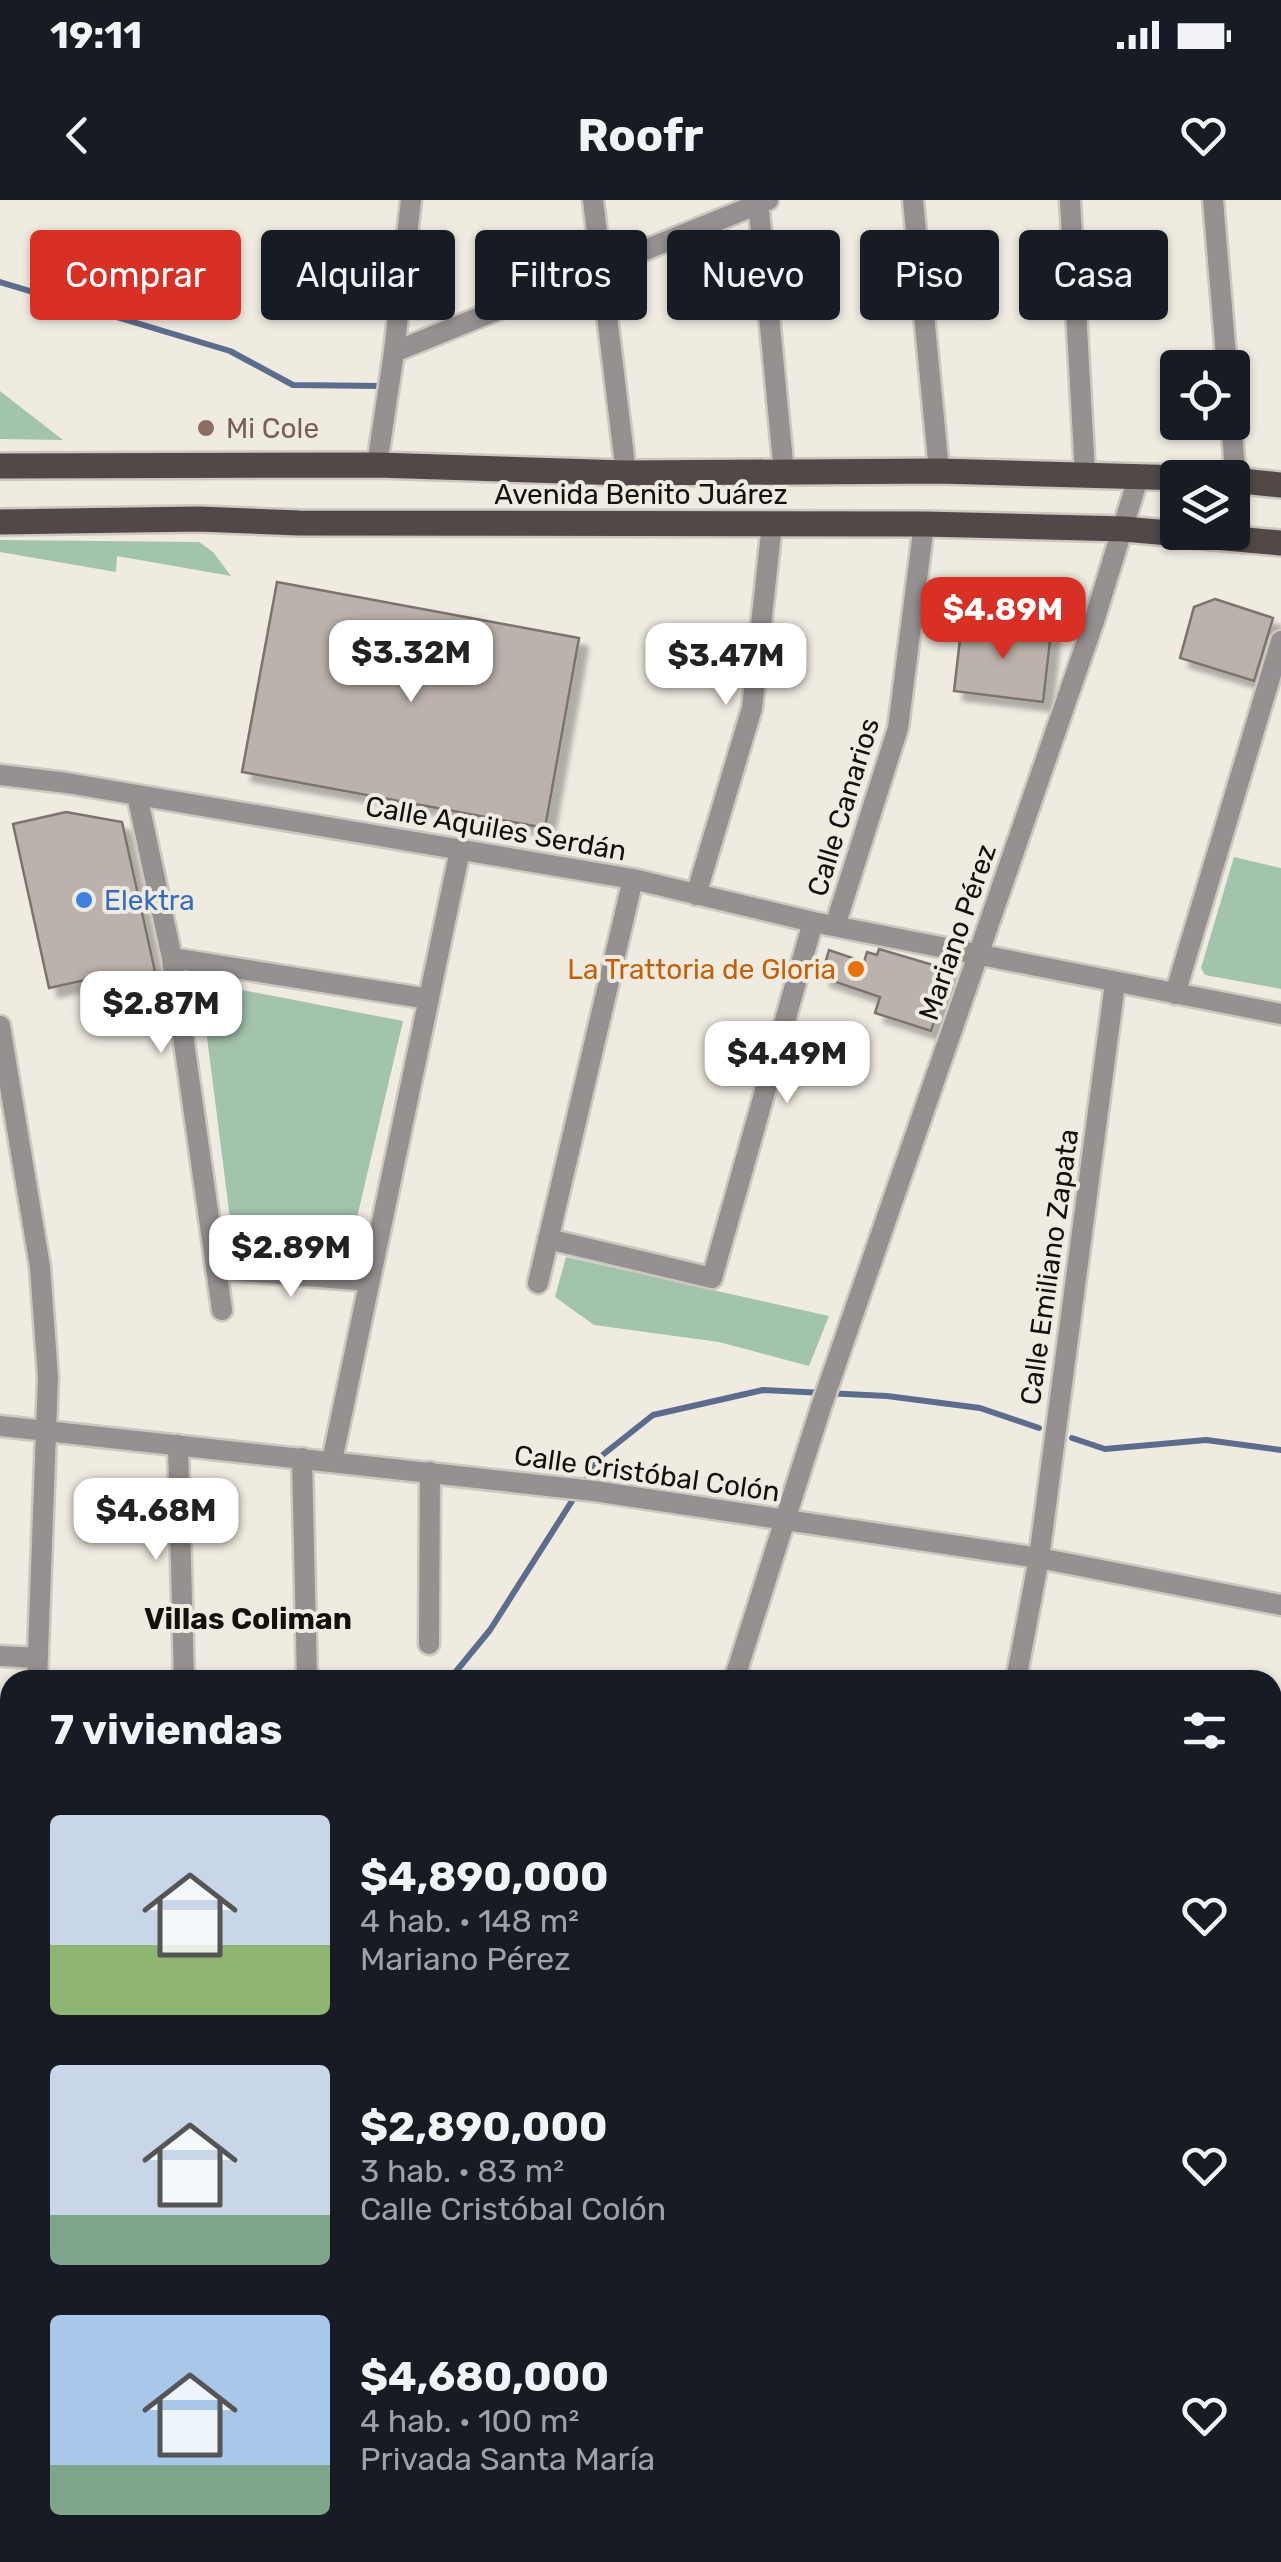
<!DOCTYPE html>
<html lang="es">
<head>
<meta charset="utf-8">
<style>
  body { margin:0; font-family:Rubik,sans-serif; background:#242831; color:#f1f3f6; height:100vh; display:flex; flex-direction:column; font-size:38px; white-space:nowrap }
  * { box-sizing:border-box; margin:0 }
  p { font-size:32px; color:#9ea1a6 }
  .icon { flex:none; width:55px; height:55px; fill:none; stroke:currentColor; stroke-width:2; stroke-linecap:round; stroke-linejoin:round }
  .map { position:relative; flex:1; overflow:hidden }
  .details { position:absolute; left:0px; top:1470px; width:1282px; height:892px; display:flex; flex-direction:column; background:#171b24; border-radius:30px 30px 0 0; box-shadow:0 2px 8px #0004 }
  .details>* { flex:none }
  .guide { position:absolute; left:30px; top:30px; width:1222px; height:90px; display:flex; gap:20px }
  .fabs { position:absolute; left:1160px; top:150px; display:grid; gap:20px }
  .fabs a { display:grid; place-items:center; width:90px; height:90px; border-radius:10px; background:#171b24; box-shadow:0 2px 8px #0004; font-size:50px }
  .price { position:absolute; translate:-50% -85px; padding:0 22px; border-radius:20px; background:#fff; color:#222; font-size:32px; line-height:65px; filter:drop-shadow(0 2px 5px #0008) }
  .price::after { content:''; position:absolute; left:50%; top:60px; width:30px; height:22px; margin-left:-15px; background:inherit; clip-path:polygon(0 0,100% 0,50% 100%) }
  .price.on { background:#d93025; color:#fff }
  ul { padding:0; list-style:none }
  li { display:flex; align-items:center; gap:30px; height:250px; padding:0 50px }
  li span { display:grid; place-items:center; flex:none; width:280px; height:200px; border-radius:10px; color:#555 }
  li>.icon { margin-inline-start:auto }
  span .icon { width:120px; height:120px; fill:#fffc; stroke-width:1 }
  li b { font-size:42px }
  h2 { display:flex; justify-content:space-between; align-items:center; height:120px; padding:0 50px; font-size:42px }
  .tag { padding:0 35px; border-radius:10px; background:#171b24; box-shadow:0 2px 8px #0004; font-size:35px; line-height:90px }
  .tag.on { background:#d93025; color:#fff }
  .status { display:flex; justify-content:space-between; align-items:center; height:70px; padding:0 50px; background:#171b24; direction:ltr }
  .status svg { height:28px; fill:currentColor }
  header { display:flex; justify-content:space-between; align-items:center; height:130px; padding:0 50px; background:#171b24; font-size:45px; font-weight:700 }
  .map>svg:first-child { display:block }
  .green { fill:#a2c3ac }
  .lines { fill:none; stroke-linecap:round; stroke-linejoin:round }
  .stream { stroke:#5b6c8d; stroke-width:6 }
  .building { fill:#bbb2ab; stroke:#7b736d; stroke-width:2.5; filter:url(#shadow) }
  .minor-casing { stroke:#ccc8bf; stroke-width:25 }
  .major-casing { stroke:#ccc8bf; stroke-width:30 }
  .minor { stroke:#969090; stroke-width:20 }
  .major { stroke:#514847; stroke-width:25 }
  .education-dot { fill:#8d6e63; stroke:#efebe1; stroke-width:4 }
  .shop-dot { fill:#3f7fe0; stroke:#efebe1; stroke-width:4 }
  .food-dot { fill:#e8710a; stroke:#efebe1; stroke-width:4 }
  .labels { text-anchor:middle; stroke-width:8; stroke-linejoin:round; paint-order:stroke }
  .education-label { font-size:28px; fill:#785e54; stroke:#efebe1; text-anchor:start }
  .street-label { font-size:28px; fill:#12110d; stroke:#efebe1 }
  .shop-label { font-size:28px; fill:#366cbe; stroke:#efebe1; text-anchor:start }
  .food-label { font-size:28px; fill:#c56008; stroke:#efebe1; text-anchor:end }
  .neighbourhood-label { font-size:30px; font-weight:bold; fill:#12110d; stroke:#efebe1 }
</style>
</head>
<body>
<div class="status"><b>19:11</b><svg viewBox="0 0 49 12"><path d="M0 12V9h3v3zM5 12V6h3v6zM10 12V3h3v9zM15 12V0h3v12zM26 1h20v11H26zM47 4h2v5h-2z"/></svg></div>
<header><svg class="icon" aria-label="back" viewBox="0 0 24 24"><path d="M15 5l-7 7 7 7"/></svg>Roofr<svg class="icon" aria-label="heart" viewBox="0 0 24 24"><path d="M12 20l-8-8c-3-5 5-10 8-4 3-6 11-1 8 4z"/></svg></header>
<div class="map">
<svg width="1281" height="2362" viewBox="0 0 1281 2362">
  <defs>
    <filter id="shadow"><feDropShadow dx="9" dy="9" stdDeviation="2.5" flood-color="#0004"/></filter>
  </defs>
  <rect width="100%" height="100%" fill="#efebe1"/>
  <path class="green" d="M0,191l63,49 -63,-1z
    M0,340l199,2 14,10 18,24 -114,-20 -1,16 -116,-20z
    M1234,657l47,11v121l-76,-14 -4,-7z
    M200,782l203,39 -55,235 -115,-14z
    M566,1057l263,59 -20,50 -90,-24 -125,-17 -39,-28z
    M1273,2312h8l-1,50h-321l-28,-9 341,-1z"/>
  <g class="lines">
    <path class="stream" d="M0,82l230,69 63,34 89,1
      M1072,1238l33,11 101,-9 75,10
      M449,1480l41,-50 110,-173 53,-42 110,-25 124,6 93,12 59,20
      M0,2266l10,5
      M163,2352l15,10
      M875,2352l42,10
      M486,2362l32,-10
      M1275,2362l6,-8"/>
  </g>
  <path class="building" d="M277,382l302,56 -34,190 -303,-56z
    M1215,399l58,19 -19,63 -74,-23 14,-51z
    M962,422l89,10 -8,70 -89,-11z
    M66,612l56,10 34,154 -63,14 -3,-11 -41,9 -36,-164z
    M879,749l71,21 -19,61 -56,-18 5,-16 -59,-20 8,-27 35,12 3,-10 10,3z"/>
  <g class="lines">
    <g class="minor-casing">
      <path id="minor" d="M593,0l33,273
        M758,0l26,273
        M913,0l26,271
        M1070,0l15,274
        M1213,0l14,168
        M394,152l374,-152
        M1231,222l5,59
        M377,265l17,-113 17,-152
        M0,575l67,8 566,96 180,43 468,92
        M137,595l35,163 50,352
        M696,695l56,-187 20,-184
        M835,726l63,-198 26,-204
        M172,758l257,41
        M1175,794l106,-353
        M0,826l40,241 8,110 -11,303
        M548,1039l164,39 101,-356
        M216,1069l153,12
        M538,1083l95,-404
        M0,1226l594,65 445,67 242,47
        M178,1245l6,235
        M302,1258l5,222
        M332,1261l128,-611
        M429,1444l1,-172
        M0,1456l38,2
        M734,1480l87,-273 273,-786 45,-146
        M1016,1480l23,-122 76,-575
        M0,1593h10
        M0,1717l10,1
        M0,1835h10
        M1272,1893l9,1
        M0,2153h10
        M0,2252l10,-31
        M443,2362l4,-10"/>
    </g>
    <g class="major-casing">
      <path id="major" d="M0,266l377,-1 249,8 313,-2 246,7
        M1232,280l49,5
        M0,322l198,-3 101,4 625,1 200,5 157,14"/>
    </g>
    <use href="#minor" class="minor"/>
    <use href="#major" class="major"/>
  </g>
  <circle class="education-dot" cx="206" cy="228" r="10"/>
  <circle class="shop-dot" cx="84" cy="700" r="10"/>
  <circle class="food-dot" cx="856" cy="769" r="10"/>
  <g class="labels">
    <g class="education-label">
      <text x="226" y="238">Mi Cole</text>
    </g>
    <g class="street-label">
      <text x="641" y="304">Avenida Benito Juárez</text>
      <text transform="translate(843 607) rotate(-73)" y="10">Calle Canarios</text>
      <text transform="translate(496 628) rotate(10)" y="10">Calle Aquiles Serdán</text>
      <text transform="translate(957 732) rotate(-71)" y="10">Mariano Pérez</text>
      <text transform="translate(1049 1067) rotate(-82)" y="10">Calle Emiliano Zapata</text>
      <text transform="translate(647 1273) rotate(8)" y="10">Calle Cristóbal Colón</text>
    </g>
    <g class="shop-label">
      <text x="104" y="710">Elektra</text>
    </g>
    <g class="food-label">
      <text x="836" y="779">La Trattoria de Gloria</text>
    </g>
    <g class="neighbourhood-label">
      <text x="248" y="1429">Villas Coliman</text>
    </g>
  </g>
</svg>
<div class="fabs">
<a><svg class="icon" aria-label="locate" viewBox="0 0 24 24"><circle cx="12" cy="12" r="6"/><path d="M12 2v4M12 18v4M2 12h4M18 12h4"/></svg></a>
<a><svg class="icon" aria-label="layers" viewBox="0 0 24 24"><path d="M12 4l9 5-9 5-9-5zM3 14l9 5 9-5"/></svg></a>
</div>
<b class="price on" style="left:1003px;top:462px">$4.89M</b>
<b class="price" style="left:411px;top:505px">$3.32M</b>
<b class="price" style="left:726px;top:508px">$3.47M</b>
<b class="price" style="left:161px;top:856px">$2.87M</b>
<b class="price" style="left:787px;top:906px">$4.49M</b>
<b class="price" style="left:291px;top:1100px">$2.89M</b>
<b class="price" style="left:156px;top:1363px">$4.68M</b>
<div class="guide">
<a class="tag on">Comprar</a>
<a class="tag">Alquilar</a>
<a class="tag">Filtros</a>
<a class="tag">Nuevo</a>
<a class="tag">Piso</a>
<a class="tag">Casa</a>
</div>
<section class="details">
<h2>7 viviendas<svg class="icon" aria-label="filters" viewBox="0 0 24 24"><path d="M4 7h16M4 17h16"/><circle cx="9" cy="7" r="2"/><circle cx="15" cy="17" r="2"/></svg></h2>
<ul>
<li><span style="background:linear-gradient(#c9d6e8 65%,#8fb573 0)"><svg class="icon" aria-label="home" viewBox="0 0 24 24"><path d="M3 11l9-7 9 7M6 9v11h12V9"/></svg></span><div><b>$4,890,000</b><p>4 hab. · 148 m²</p><p>Mariano Pérez</p></div><svg class="icon" aria-label="heart" viewBox="0 0 24 24"><path d="M12 20l-8-8c-3-5 5-10 8-4 3-6 11-1 8 4z"/></svg></li>
<li><span style="background:linear-gradient(#c9d6e8 75%,#7fa58c 0)"><svg class="icon" aria-label="home" viewBox="0 0 24 24"><path d="M3 11l9-7 9 7M6 9v11h12V9"/></svg></span><div><b>$2,890,000</b><p>3 hab. · 83 m²</p><p>Calle Cristóbal Colón</p></div><svg class="icon" aria-label="heart" viewBox="0 0 24 24"><path d="M12 20l-8-8c-3-5 5-10 8-4 3-6 11-1 8 4z"/></svg></li>
<li><span style="background:linear-gradient(#a9c7e8 75%,#7fa58c 0)"><svg class="icon" aria-label="home" viewBox="0 0 24 24"><path d="M3 11l9-7 9 7M6 9v11h12V9"/></svg></span><div><b>$4,680,000</b><p>4 hab. · 100 m²</p><p>Privada Santa María</p></div><svg class="icon" aria-label="heart" viewBox="0 0 24 24"><path d="M12 20l-8-8c-3-5 5-10 8-4 3-6 11-1 8 4z"/></svg></li>
</ul>
</section>
</div>
</body>
</html>
